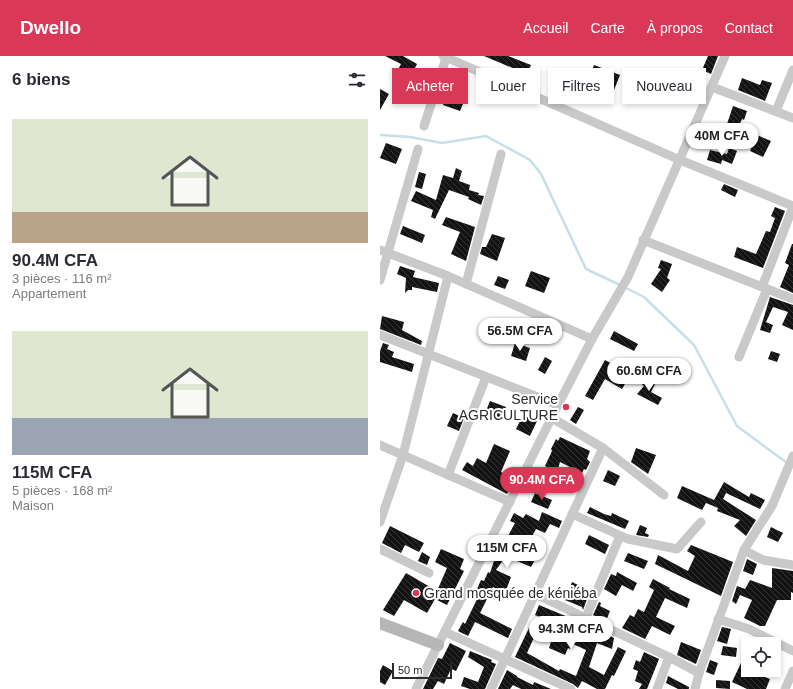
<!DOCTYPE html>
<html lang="fr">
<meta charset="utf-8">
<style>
:root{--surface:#fff;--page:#f7f7f7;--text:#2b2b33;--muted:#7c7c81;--accent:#d93857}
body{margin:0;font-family:Arial,sans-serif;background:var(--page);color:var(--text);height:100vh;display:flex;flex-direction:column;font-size:15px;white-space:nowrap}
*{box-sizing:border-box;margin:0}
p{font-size:13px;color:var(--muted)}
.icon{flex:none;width:22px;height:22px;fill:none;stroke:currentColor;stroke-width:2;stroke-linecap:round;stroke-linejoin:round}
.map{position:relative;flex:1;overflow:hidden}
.side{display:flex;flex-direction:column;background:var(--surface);width:380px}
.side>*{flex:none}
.hud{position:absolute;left:12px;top:12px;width:341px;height:36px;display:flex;gap:8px}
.controls{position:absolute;left:361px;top:581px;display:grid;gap:8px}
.controls a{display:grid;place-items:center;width:40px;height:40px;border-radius:0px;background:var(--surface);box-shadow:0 2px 6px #0003;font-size:20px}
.scale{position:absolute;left:12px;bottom:10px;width:60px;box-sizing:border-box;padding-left:4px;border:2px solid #2c2c2c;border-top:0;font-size:11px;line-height:14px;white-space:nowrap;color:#2c2c2c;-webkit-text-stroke:3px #fff;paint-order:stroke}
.price{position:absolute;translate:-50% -34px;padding:0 9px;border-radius:14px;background:#fff;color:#222;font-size:13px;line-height:26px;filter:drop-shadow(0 1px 2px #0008)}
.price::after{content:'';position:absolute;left:50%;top:24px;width:12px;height:9px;margin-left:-6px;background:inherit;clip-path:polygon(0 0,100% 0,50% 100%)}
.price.on{background:var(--accent);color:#fff}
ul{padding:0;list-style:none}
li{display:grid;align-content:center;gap:8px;height:212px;padding:0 12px}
li span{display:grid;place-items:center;height:124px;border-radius:0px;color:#555}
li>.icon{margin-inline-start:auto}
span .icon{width:72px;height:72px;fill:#fffc;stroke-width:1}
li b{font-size:17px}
h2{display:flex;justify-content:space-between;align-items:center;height:48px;padding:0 12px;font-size:17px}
.tag{padding:0 14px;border-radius:0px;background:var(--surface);box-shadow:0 2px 6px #0003;font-size:14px;line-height:36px}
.tag.on{background:var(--accent);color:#fff}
header{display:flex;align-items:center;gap:24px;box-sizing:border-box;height:56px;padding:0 20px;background:var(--accent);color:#fff}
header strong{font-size:19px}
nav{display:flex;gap:22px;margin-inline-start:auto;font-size:14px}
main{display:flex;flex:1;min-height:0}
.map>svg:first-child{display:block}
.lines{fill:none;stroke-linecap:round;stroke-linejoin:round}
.stream{stroke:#c7dfe8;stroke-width:2.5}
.building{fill:url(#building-back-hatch)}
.street{stroke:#c9c9c9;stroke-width:9}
.secondary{stroke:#b6b6b6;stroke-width:12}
.poi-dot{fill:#d93857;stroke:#fff;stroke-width:1.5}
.labels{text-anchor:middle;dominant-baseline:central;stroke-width:4;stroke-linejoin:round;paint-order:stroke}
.poi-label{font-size:14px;fill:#2c2c2c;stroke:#fff;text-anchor:end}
</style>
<header>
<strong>Dwello</strong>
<nav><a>Accueil</a><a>Carte</a><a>À propos</a><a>Contact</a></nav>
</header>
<main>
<section class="side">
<h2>6 biens<svg class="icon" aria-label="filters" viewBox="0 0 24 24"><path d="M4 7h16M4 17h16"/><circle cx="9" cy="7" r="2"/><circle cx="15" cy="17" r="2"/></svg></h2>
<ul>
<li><span style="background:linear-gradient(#dfe7d0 75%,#b9a48a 0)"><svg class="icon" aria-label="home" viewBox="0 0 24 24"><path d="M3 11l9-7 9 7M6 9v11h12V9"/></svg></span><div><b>90.4M CFA</b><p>3 pièces · 116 m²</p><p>Appartement</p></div></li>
<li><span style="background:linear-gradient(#dfe7d0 70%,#9aa5b1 0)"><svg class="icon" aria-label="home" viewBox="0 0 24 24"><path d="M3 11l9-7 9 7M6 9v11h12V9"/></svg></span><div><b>115M CFA</b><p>5 pièces · 168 m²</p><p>Maison</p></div></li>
</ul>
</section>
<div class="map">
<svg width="413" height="633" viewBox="0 0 413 633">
<defs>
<pattern id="building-back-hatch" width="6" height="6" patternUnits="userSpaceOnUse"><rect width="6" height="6" fill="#131313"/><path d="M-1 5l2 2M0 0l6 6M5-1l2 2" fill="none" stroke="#363636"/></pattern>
</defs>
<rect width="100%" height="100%" fill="#fff"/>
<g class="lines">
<!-- stream -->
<g class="stream">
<path d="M0,79L30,81L62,87L106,80L150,104L161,118L206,213L240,229"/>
<path d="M244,231L264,241L314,289L357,370L407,407"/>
</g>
</g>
<!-- building -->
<g class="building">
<path d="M5,0H23L37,8L25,32L12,25L21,8Z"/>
<path d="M104,0H128L151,9L147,18Z"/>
<path d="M328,0H338L331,18L322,14Z"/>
<path d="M214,9L240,19L234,34L208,24Z"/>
<path d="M185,22L196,27L190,41L172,33L176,25L183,28Z"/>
<path d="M362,22L380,29L382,24L392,27L385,45L358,34Z"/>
<path d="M71,29L88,36L80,55L63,49Z"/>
<path d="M0,33L9,38L0,54Z"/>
<path d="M353,50L367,55L364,64L362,63L358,72L347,68Z"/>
<path d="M377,79L391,85L383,101L370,95Z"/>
<path d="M6,87L22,93L16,108L0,102Z"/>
<path d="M349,92L357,95L352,108L342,104L341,108L327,104L330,94L347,98Z"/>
<path d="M76,112L82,115L79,125L90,129L89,134L99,137L98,139L104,140L101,149L88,143L89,141L69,134L55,163L51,161L53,154L31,145L36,135L56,144L63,119L73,122Z"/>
<path d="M39,116L46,118L42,133L35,131Z"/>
<path d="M344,128L358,134L355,141L341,134Z"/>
<path d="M395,151L405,155L383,212L354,201L357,191L376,198L386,175L390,176L395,162L391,160Z"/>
<path d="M66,161L95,171L86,205L71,198L80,176L62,169Z"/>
<path d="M23,170L45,179L42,187L20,178Z"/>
<path d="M112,178L125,182L117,205L100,198L102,191H106Z"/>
<path d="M412,188H413V237L400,231L409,209L405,207Z"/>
<path d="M281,204L292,208L287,222L290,224L282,236L271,228L281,213L278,212Z"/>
<path d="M20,210L35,215L33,221L59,227L57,236L32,231V234H28L25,237L26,222L17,218Z"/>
<path d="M151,215L170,222L164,237L145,230Z"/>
<path d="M118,220L129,224L125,233L114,229Z"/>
<path d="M390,241L413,249V274L402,269L408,256L393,251L386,266L393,269L390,277L380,274Z"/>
<path d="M2,260L24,266L22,274L42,285L41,289L0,273Z"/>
<path d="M234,275L258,288L254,295L230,283Z"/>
<path d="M3,287L9,289L7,293L14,296L12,301L34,308L32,316L0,306V295Z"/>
<path d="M135,287L150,292L146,305L131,300Z"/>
<path d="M391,295L400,298L397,306L388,303Z"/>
<path d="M165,301L172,305L165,318L158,314Z"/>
<path d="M225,304L251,318L242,333L225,323L213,344L205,340Z"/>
<path d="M267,321L276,326L271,336L282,342L278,349L257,338L264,330L262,329Z"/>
<path d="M110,345L126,351L119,366L104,360Z"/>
<path d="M198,351L204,354L196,368L190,364Z"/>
<path d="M73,357L84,362L79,375L67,370Z"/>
<path d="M143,359L157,365L150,380L136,373Z"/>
<path d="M180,381L210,395L207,403L210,406L206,414L204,413L202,417L180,406L177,416L165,410L172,395L171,393L176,383L178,385Z"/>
<path d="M114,388L130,395L121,416L131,421L128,427L131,429L127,438L82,414L87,406L93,410L97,402L106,407Z"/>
<path d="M256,392L276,399L268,418L251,406Z"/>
<path d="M228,414L240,420L235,430L223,425Z"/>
<path d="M344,426L369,441L371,437L385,444L380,453L346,437L343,443L376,464L366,480L354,470L360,464L337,455L338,452L326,447L322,454L297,442L302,430L334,444Z"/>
<path d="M155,437L172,444L168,453L151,446Z"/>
<path d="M210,451L224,458L231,460L232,457L249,465L245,473L207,457Z"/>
<path d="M162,456L182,465L179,472L170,468L165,477L156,473L144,495L157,500L151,511L126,500L116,514L131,521L125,537L113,531L100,557L132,573L128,582L95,566L88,580L78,575L83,566L85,568L101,535L97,533L101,524L104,525L108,516L110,517L115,502L130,481L128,480L135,467L130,465L134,457L143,462L146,458L159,465Z"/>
<path d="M260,469L267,472L265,477L269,479L268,481L256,479Z"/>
<path d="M10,470L44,487L39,496L25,489L21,497L2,487Z"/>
<path d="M391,471L403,477L398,486L387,481Z"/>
<path d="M209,479L229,489L225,498L205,488Z"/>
<path d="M311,489L353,506L341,540L275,508L278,499L308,515L315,500L307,495Z"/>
<path d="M61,493L84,503L80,513L84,515L67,549L55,543L47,557L24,544L14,560L3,554L26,517L57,535L67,512L55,506Z"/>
<path d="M42,496L50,501L47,509L38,505Z"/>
<path d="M248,497L268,505L264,513L244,505Z"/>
<path d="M367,503L377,508L373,519L363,515Z"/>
<path d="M392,512L413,515V537L411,536V544H397L385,570H380L364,562L372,544L360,539L356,548L352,545L357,530L365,533L370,524L392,532Z"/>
<path d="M237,516L257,527L253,535L242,529L236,540L224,533L231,518L236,520Z"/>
<path d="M273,523L290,532L289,533L310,543L307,552L285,542L276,561L295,570L290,579L272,570L265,583L242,572L250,559L254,561L258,553L264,556L274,534L269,531Z"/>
<path d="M192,526L210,535L203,554L202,551L185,544Z"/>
<path d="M219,546L221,547L220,550L230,555L226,565L213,559Z"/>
<path d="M159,549L207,569L196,566L191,577L210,585L216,573L234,582L232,593L217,587L209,611L224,619L238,591L246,595L234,620L232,619L225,633H217L202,625L198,632L193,628L135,601L149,572L157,575L147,597L179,615L180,613L196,620L206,594L193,588L190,593L188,592L185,599L169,592L171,586L164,583L171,567L155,559Z"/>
<path d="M342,571L351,573L347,588L337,585Z"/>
<path d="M301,586L321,594L316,608L297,599Z"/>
<path d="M70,587L86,595L76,615L71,613L64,628L58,625L53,633H43L58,602L62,603Z"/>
<path d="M343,590L357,592L356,601L341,599Z"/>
<path d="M90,595L112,604L111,606L116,608L105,633H90L81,630L84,621L98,626L104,611L88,601Z"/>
<path d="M264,596L279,603L267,633H259L262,628L255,625L258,615L253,613L256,604L260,606Z"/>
<path d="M330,604L338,607L334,619L326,616Z"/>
<path d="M361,607L368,610V615L390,623L386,633H367L352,626Z"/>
<path d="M3,609L13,615L5,629L0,626V615Z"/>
<path d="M127,614L137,620V621L153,629L154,626L171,633H141L133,629L130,633H118Z"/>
<path d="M288,620L309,631V633H298L286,627Z"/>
<path d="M336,624L350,625V633L336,632Z"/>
</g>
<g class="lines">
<!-- street -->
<g class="street">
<path d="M63,0L300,104L413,150"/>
<path d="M332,31L413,62"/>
<path d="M396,55L413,14"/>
<path d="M44,70L66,2"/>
<path d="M263,184L413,243"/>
<path d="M0,194L68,220L212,283"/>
<path d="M0,224L38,93"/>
<path d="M86,228L121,98"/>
<path d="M382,231L413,151"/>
<path d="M0,279L178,349"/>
<path d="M359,301L387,233"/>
<path d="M172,362L223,392L284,439"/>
<path d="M0,389L130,446"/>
<path d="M68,419L106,321"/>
<path d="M192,458L248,483L297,493L321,466"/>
<path d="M0,466L23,399L68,220"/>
<path d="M0,493L49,517"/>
<path d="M364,494L383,504L413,509"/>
<path d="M155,538L289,601L319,617"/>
<path d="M206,561L240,480"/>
<path d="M338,563L369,573L413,595"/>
<path d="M65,576L191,633"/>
<path d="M36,633L178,349L212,283L248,221L345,0"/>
<path d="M111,633L223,392"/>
<path d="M277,633L289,601"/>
<path d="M315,633L319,617L364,494L392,450L413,400"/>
<path d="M405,633L413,615"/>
</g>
<!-- secondary -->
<path class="secondary" d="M0,567L58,589"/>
</g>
<!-- markers -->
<g class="poi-dot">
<circle cx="186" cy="351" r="4"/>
<circle cx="36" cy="537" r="4"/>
</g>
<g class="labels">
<!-- poi labels -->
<g class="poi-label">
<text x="178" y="343">Service<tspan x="178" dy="16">AGRICULTURE</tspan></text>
<text x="44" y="537" text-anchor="start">Grand mosquée de kéniéba</text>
</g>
</g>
</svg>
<div class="controls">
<a><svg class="icon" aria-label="locate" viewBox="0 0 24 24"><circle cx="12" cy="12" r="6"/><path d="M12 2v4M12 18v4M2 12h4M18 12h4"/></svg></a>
</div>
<div class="scale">50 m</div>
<b class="price" style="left:342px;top:101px">40M CFA</b>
<b class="price" style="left:140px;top:296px">56.5M CFA</b>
<b class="price" style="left:269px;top:336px">60.6M CFA</b>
<b class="price on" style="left:162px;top:445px">90.4M CFA</b>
<b class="price" style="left:127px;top:513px">115M CFA</b>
<b class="price" style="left:191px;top:594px">94.3M CFA</b>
<div class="hud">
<a class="tag on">Acheter</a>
<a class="tag">Louer</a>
<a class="tag">Filtres</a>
<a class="tag">Nouveau</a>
</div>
</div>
</main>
